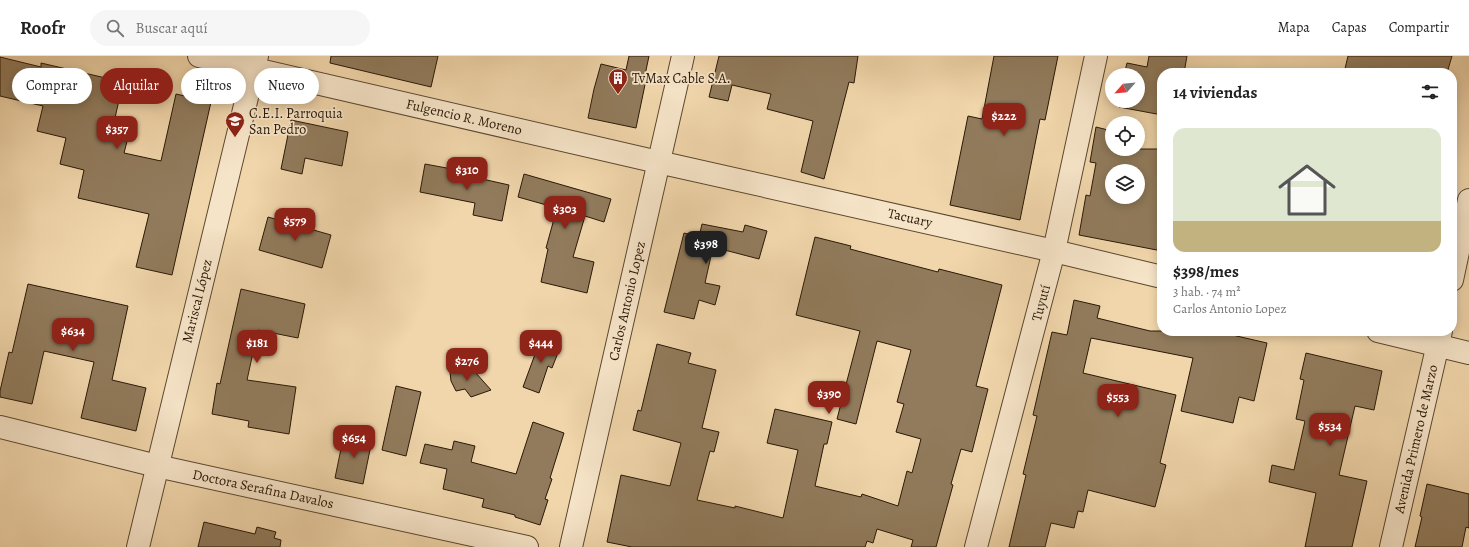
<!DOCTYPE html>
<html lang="es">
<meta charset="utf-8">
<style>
:root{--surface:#fff;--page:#f6f6f6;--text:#222;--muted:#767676;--line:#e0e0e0;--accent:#8f2418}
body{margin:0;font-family:Alegreya,serif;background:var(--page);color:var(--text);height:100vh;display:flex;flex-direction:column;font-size:15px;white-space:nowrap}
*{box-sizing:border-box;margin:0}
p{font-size:13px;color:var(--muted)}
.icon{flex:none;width:22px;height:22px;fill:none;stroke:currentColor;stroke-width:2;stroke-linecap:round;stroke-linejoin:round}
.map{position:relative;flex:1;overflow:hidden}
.panel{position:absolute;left:1157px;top:12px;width:300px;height:268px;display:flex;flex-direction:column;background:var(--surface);border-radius:16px;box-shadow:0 2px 10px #0003}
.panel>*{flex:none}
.banner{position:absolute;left:12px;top:12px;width:380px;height:36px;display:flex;gap:8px}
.needle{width:26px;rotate:243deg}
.buttons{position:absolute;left:1105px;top:12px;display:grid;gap:8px}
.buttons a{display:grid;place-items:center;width:40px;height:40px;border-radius:50%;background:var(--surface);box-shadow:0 2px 10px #0003;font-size:20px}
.price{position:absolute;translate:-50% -34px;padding:0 9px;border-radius:8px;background:var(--accent);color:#fff;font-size:13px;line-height:26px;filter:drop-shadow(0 1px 2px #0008)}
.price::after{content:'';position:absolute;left:50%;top:24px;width:12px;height:9px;margin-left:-6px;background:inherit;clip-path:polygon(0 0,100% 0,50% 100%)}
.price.selected{background:#222;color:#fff}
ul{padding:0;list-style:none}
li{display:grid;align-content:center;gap:8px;height:212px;padding:0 16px}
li+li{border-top:1px solid var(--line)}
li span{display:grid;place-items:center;height:124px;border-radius:12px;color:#555}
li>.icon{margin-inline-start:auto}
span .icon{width:72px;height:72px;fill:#fffc;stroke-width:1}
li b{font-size:17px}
h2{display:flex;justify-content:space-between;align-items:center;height:48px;padding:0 16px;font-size:17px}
.pill{padding:0 14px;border-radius:18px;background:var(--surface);box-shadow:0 2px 10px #0003;font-size:14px;line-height:36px}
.pill.selected{background:var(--accent);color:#fff}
header{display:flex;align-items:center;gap:24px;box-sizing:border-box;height:56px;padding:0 20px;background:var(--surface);border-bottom:1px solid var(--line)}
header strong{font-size:19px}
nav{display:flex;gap:22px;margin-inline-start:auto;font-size:14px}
.search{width:280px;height:36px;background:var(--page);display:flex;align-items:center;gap:10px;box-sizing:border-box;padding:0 14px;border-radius:22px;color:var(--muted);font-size:15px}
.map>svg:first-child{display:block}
.building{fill:#917b5c;stroke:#2a1806;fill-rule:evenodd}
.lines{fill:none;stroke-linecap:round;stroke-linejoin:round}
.minor-casing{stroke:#5c482f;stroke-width:24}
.minor{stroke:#f6e4c8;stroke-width:22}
.labels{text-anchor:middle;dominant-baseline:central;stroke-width:3.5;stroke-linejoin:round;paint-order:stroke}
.poi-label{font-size:14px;fill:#2a1806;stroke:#f6e4c8;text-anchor:start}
.street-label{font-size:14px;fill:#2a1806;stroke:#f6e4c8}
</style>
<header>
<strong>Roofr</strong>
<div class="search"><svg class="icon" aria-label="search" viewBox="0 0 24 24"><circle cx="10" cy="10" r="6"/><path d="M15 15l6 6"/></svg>Buscar aquí</div>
<nav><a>Mapa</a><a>Capas</a><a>Compartir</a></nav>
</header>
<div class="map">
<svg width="1469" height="491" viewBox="0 0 1469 491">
<rect width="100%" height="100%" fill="#f1d6ab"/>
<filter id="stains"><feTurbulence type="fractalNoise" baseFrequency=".005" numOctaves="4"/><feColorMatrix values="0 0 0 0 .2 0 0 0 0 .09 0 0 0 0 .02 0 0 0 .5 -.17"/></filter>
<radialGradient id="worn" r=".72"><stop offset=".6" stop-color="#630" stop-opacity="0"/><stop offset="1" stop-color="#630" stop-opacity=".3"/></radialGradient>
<!-- building -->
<g class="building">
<path d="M331,0H438L431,31L330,7Z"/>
<path d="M629,0H649L645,19H647L636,72L588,62L594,33L601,8L626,14Z"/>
<path d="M719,0H858L854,27L849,26L824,123L801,116L813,65L767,53L771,38L732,29L728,45L709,41Z"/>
<path d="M994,0H1058L1045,64L1040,63L1020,164L950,149L968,60L982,63Z"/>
<path d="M1149,0H1187L1184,17H1162V59L1119,51L1120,45H1138V19H1124L1127,7L1147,11Z"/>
<path d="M1348,0H1452L1447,17H1344Z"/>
<path d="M0,1L41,11V7L123,26L115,62L132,66L124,97L161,105L176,38L211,46L172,219L136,211L149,158L78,142L84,114L60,108L66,82L37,75L43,50L0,40Z"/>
<path d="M291,64L348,76L342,110L305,102L302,118L281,113Z"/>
<path d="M1096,71L1112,75V93H1162V195L1079,179L1086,139L1090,140L1096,107L1090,106ZM1112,115H1138V141H1112Z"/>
<path d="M425,108L452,113L451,116L509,129L502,165L473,159L475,147L420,136Z"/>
<path d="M524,118L611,143L604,166L585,160L573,201L594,206L587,237L541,226L548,193L546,192L557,152L518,141Z"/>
<path d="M268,161L331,179L322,212L259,194Z"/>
<path d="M702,168L743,176L745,169L767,175L759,203L713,191L705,227L720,230L715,249L699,244L694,263L664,256L684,177L699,181Z"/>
<path d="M815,181L851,190L850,193L938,216L939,213L1002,229L976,330L988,333L972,396L961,393L951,428L953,429L936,491H911L913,484L877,473L873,487L867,485L865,491H632L607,486L621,419L670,430L681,387L633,374L638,354L641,355L657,288L691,297L688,307L716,314L702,372L719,376L714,396L710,395L697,444L735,452V450L783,462L798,394L767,387L775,353L832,366L827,388H824L815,430L861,441L862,438L898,450L907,415L912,417L921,383L896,376L904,348L897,346L911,294L877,285L856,368L837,363L860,275L796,259Z"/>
<path d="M28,228L128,250L112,324L146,332L136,375L81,362L94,306L44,295L32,348L0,341V335L9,296L12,297Z"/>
<path d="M241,233L305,248L298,282L258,274L247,324L296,331L289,378L248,371L249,365L212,358L217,327L220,328Z"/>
<path d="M1074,244L1100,250L1097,262L1150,275H1215L1267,287L1254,345L1239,341L1233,367L1181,355L1193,302L1091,282L1083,317L1176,339L1160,407L1166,409L1155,451L1088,434L1083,456L1078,455L1074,472L1051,467L1045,491H1009L1026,419L1023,418L1037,360L1033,359L1052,276L1067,279Z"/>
<path d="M541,282L561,289L552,312L548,310L539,337L523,331Z"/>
<path d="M1306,297L1382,315L1374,354L1355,350L1339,419L1367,425L1352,491H1305L1316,437L1269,426L1272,409L1294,414L1305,365L1296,363L1304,324L1300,323Z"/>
<path d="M449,307L464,315L475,316L491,334L471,341L465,333L456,335L451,325Z"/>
<path d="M396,330L421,336L406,400L382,394Z"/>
<path d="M533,366L564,377L550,422L552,423L545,443L548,444L540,469L515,461V459L482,451L484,443L443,433L447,413L420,407L425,388L452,394L454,385L475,390L471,406L516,418Z"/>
<path d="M344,378L372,384L363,428L335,422Z"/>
<path d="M1427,428L1469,438V472L1466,471L1462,491H1415L1422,461L1420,460Z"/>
<path d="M204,466L255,478L257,471L276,476L274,482L281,484L280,491H198Z"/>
</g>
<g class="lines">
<defs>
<g id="minor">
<path d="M199,0L658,106L1054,195L1162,221"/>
<path d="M1452,224L1469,144"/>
<path d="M1378,275L1469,297"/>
<path d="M0,371L157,410L527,491"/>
<path d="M138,491L257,0"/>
<path d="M571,491L683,0"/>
<path d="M976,491L1054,195L1096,0"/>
<path d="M1391,491L1441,275"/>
</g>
</defs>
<!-- minor casing -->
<use href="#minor" class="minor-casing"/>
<!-- minor -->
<use href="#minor" class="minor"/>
</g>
<!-- icons -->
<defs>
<symbol id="building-pin" viewBox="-11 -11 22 30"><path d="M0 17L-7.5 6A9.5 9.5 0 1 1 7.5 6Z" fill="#8f2418" stroke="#f6e4c8"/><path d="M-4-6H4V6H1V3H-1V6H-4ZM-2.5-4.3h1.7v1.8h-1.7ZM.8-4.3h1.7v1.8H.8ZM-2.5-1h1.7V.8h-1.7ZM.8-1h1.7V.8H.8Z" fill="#fff"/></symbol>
<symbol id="school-pin" viewBox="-11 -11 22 30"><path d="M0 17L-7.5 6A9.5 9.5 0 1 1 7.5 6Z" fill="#8f2418" stroke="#f6e4c8"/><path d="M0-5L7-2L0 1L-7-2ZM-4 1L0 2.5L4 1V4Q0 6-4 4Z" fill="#fff"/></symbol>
</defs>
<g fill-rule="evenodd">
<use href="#building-pin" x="607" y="11" width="22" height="30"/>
<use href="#school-pin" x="224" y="54" width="22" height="30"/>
</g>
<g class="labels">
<!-- poi labels -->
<g class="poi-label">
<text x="632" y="22">TvMax Cable S.A.</text>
<text x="249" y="57">C.E.I. Parroquia<tspan x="249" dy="16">San Pedro</tspan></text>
</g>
<!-- street labels -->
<g class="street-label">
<text transform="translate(464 61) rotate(13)">Fulgencio R. Moreno</text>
<text transform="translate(910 162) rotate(13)">Tacuary</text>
<text transform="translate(197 245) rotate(-76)">Mariscal López</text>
<text transform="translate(627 245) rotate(-77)">Carlos Antonio Lopez</text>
<text transform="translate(1041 247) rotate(-75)">Tuyutí</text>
<text transform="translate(1416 383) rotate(-77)">Avenida Primero de Marzo</text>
<text transform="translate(263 433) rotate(12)">Doctora Serafina Davalos</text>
</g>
</g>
<rect width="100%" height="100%" filter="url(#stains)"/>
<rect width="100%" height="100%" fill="url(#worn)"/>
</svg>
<div class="buttons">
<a><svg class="needle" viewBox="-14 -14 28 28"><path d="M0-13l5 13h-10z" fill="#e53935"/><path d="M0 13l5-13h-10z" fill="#767676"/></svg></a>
<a><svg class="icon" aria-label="locate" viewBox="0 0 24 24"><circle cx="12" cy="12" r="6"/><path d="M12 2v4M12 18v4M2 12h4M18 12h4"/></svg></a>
<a><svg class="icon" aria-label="layers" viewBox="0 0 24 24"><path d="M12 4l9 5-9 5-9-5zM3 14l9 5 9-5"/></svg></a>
</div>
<b class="price" style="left:1004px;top:81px">$222</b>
<b class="price" style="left:117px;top:94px">$357</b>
<b class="price" style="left:467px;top:135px">$310</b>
<b class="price" style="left:565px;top:174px">$303</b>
<b class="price" style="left:295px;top:186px">$579</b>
<b class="price selected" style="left:706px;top:209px">$398</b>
<b class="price" style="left:73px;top:296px">$634</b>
<b class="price" style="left:257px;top:308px">$181</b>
<b class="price" style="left:541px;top:308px">$444</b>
<b class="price" style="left:467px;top:326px">$276</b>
<b class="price" style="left:829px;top:359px">$390</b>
<b class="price" style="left:1118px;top:362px">$553</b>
<b class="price" style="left:1330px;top:391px">$534</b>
<b class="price" style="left:354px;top:403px">$654</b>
<div class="banner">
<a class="pill">Comprar</a>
<a class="pill selected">Alquilar</a>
<a class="pill">Filtros</a>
<a class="pill">Nuevo</a>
</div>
<section class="panel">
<h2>14 viviendas<svg class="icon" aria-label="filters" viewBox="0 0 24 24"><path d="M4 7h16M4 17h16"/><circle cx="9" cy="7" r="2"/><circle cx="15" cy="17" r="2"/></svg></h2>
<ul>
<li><span style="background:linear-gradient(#dfe7d0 75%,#c2b280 0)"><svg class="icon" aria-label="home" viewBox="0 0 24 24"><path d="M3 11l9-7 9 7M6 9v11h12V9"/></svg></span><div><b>$398/mes</b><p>3 hab. · 74 m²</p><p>Carlos Antonio Lopez</p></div></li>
</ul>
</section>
</div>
